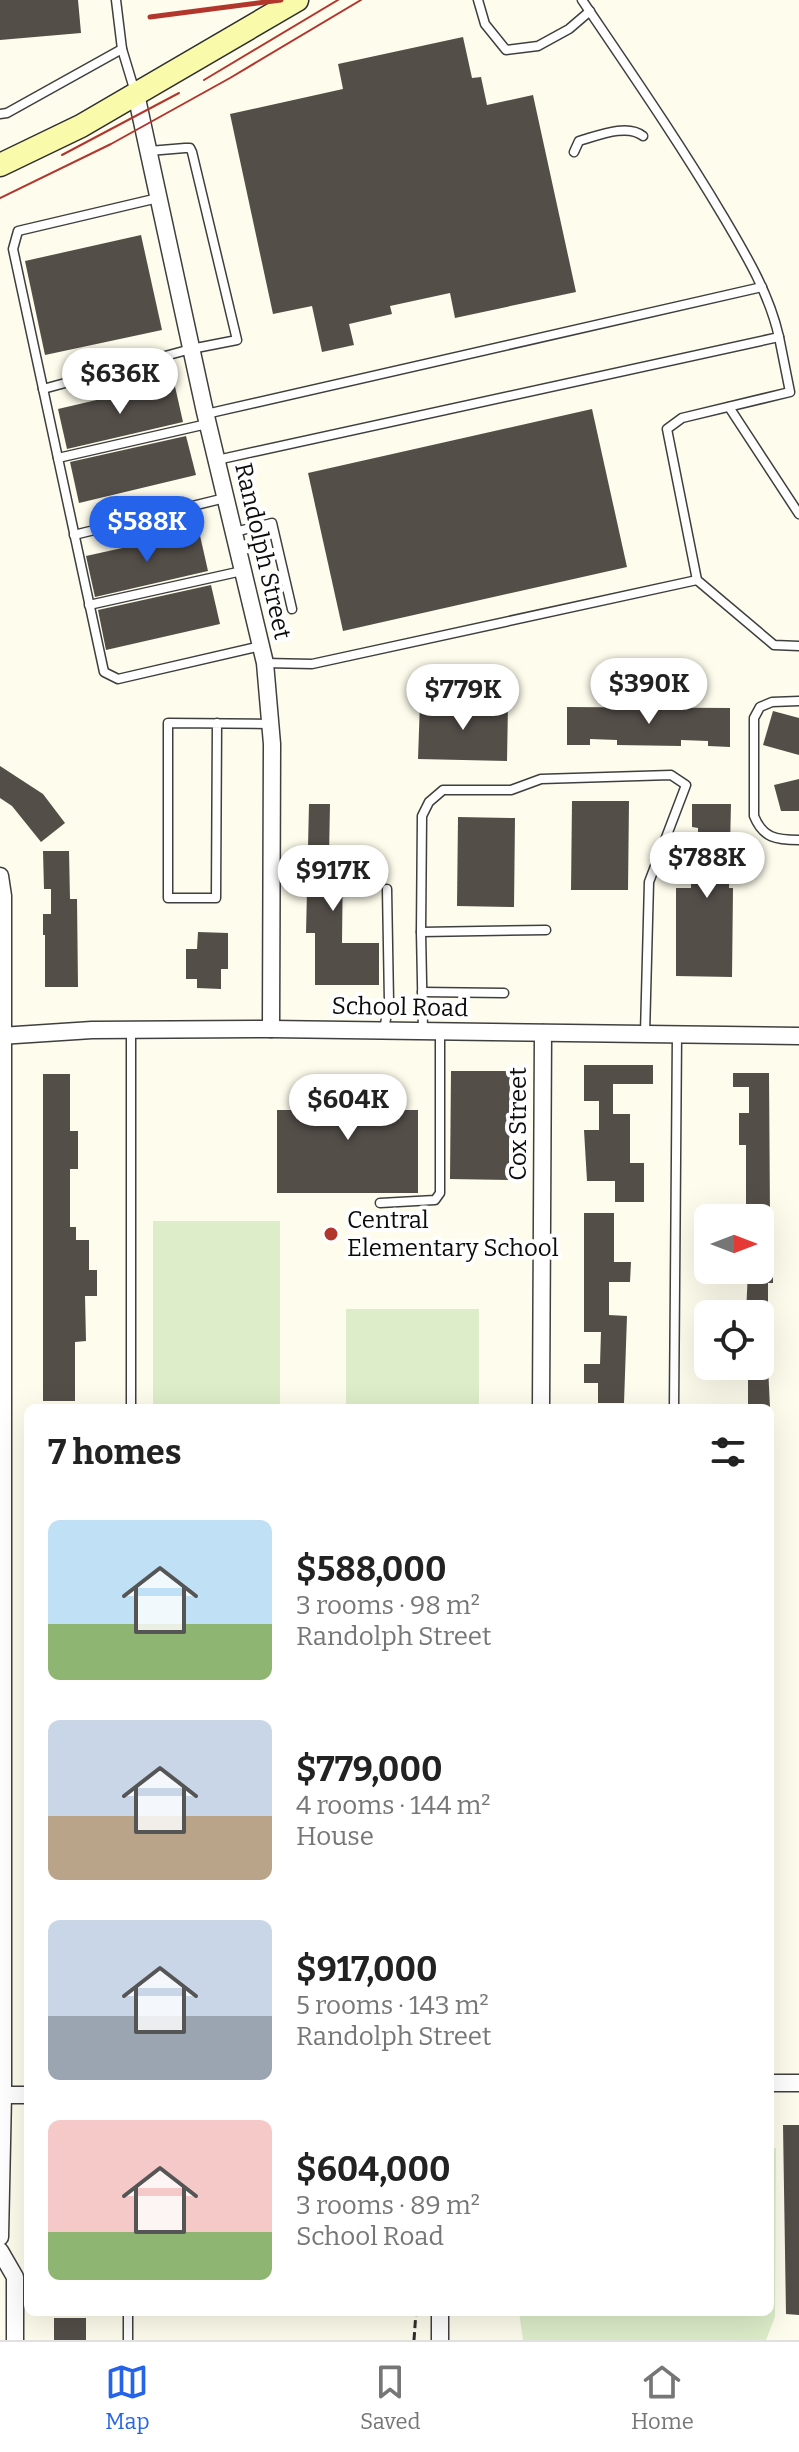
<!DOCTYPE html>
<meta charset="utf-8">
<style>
:root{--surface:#fff;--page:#f6f6f6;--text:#222;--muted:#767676;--line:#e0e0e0;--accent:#2563eb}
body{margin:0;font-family:Bitter,serif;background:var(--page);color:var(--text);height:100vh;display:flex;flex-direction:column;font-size:30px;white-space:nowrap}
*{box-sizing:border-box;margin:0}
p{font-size:26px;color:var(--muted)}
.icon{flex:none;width:44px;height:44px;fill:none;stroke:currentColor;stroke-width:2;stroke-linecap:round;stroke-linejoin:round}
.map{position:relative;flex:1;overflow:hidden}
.details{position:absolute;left:24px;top:1404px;width:750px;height:912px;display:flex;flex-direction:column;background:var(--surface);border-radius:12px;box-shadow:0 8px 32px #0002}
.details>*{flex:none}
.needle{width:52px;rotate:90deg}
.tools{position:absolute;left:694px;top:1204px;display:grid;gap:16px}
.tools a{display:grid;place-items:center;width:80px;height:80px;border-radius:12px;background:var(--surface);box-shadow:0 8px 32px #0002;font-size:40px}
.price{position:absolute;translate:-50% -68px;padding:0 18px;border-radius:28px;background:#fff;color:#222;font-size:26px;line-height:52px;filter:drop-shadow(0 2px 4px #0008)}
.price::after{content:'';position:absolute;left:50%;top:48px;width:24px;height:18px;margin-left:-12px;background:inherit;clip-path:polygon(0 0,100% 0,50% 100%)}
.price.on{background:var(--accent);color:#fff}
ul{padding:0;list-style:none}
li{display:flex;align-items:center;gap:24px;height:200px;padding:0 24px}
li span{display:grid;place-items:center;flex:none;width:224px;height:160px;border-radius:12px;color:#555}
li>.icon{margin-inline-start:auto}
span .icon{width:96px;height:96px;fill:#fffc;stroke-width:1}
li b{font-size:34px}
h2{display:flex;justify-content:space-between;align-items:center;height:96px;padding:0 24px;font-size:34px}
.dock{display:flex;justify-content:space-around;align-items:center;height:112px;border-top:2px solid var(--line);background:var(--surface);font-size:22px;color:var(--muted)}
.dock a{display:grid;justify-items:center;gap:4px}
.dock .on{color:var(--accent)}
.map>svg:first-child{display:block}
.pitch{fill:#ddedc9}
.building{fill:#544e49}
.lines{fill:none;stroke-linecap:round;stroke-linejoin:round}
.lane-casing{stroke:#3f3f3f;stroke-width:11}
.street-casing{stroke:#3f3f3f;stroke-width:19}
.secondary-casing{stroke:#2e2e2e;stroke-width:25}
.path{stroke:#2e2e2e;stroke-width:3;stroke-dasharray:8 4;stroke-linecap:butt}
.lane{stroke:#fff;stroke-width:8}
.street{stroke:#fff;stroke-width:16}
.secondary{stroke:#fafaab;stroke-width:22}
.tram{stroke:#b3362d;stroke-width:2}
.rail{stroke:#b3362d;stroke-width:5}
.poi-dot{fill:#b3362d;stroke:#fff;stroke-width:3}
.labels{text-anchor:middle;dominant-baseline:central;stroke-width:8;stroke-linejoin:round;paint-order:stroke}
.street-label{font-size:24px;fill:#0c0c0c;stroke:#fff}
.poi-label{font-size:24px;fill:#0c0c0c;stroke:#fff;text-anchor:start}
</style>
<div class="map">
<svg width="799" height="2340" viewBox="0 0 799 2340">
<rect width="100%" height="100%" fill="#fefcec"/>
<!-- pitch -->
<g class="pitch">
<rect x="153" y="1221" width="127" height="187"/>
<rect x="346" y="1309" width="133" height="99"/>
<path d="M770,2148H776L775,2317L766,2340H523L519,2312H770Z"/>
</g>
<!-- building -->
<g class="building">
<path d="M0,0H78L81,33L0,40Z"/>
<path d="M463,37L472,78L481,77L487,105L533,95L576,292L455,318L450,293L390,306L392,314L349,324L354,345L322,352L312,306L273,314L230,114L343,89L338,64Z"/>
<path d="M141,235L162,330L45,355L25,261Z"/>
<path d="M174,382L183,422L67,449L58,409Z"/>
<path d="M592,409L627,567L343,631L308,473Z"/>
<path d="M186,436L196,475L79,503L70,462Z"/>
<path d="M199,531L208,571L95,597L86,556Z"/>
<path d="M211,585L220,624L106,650L98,610Z"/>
<path d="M420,702L508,704L507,761L418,759Z"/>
<path d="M567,707L730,708V747L708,746V741L681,740V746L617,745V740L590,739V745H567Z"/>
<path d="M773,711L799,718V755L763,745Z"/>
<path d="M0,766L43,794L65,823L41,842L12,806L0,798Z"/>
<path d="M799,779V811H781L774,785Z"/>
<path d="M572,801H629L628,890H571Z"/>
<path d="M309,804H330L329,856H343L342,943H379V985H315V933H306Z"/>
<path d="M692,804H731L729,888H733L732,977L676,976V888H691L692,855H698V828L692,827Z"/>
<path d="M458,817L515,818L514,907L457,906Z"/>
<path d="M43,851H69L70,899H77L78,987H45V935H43V914H51V889H44Z"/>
<path d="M198,932L228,933V969H221V989L197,988V979H186V949H197Z"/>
<path d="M584,1065H653V1084H613V1114H630V1163H644V1202H615V1181H587L584,1130H599V1101H584Z"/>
<path d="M451,1071H510L509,1180L450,1179Z"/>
<path d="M733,1073H769L770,1218H741V1204H746V1145H739V1113H749V1087H733Z"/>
<path d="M43,1074H70V1131H78V1169H70V1227H76V1240H89V1270H97V1296H85L86,1341L75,1342V1401H43Z"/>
<path d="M315,1078H387V1110H418V1193H277V1110H315Z"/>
<path d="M584,1213H614V1262H631L630,1282H609V1315L627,1316L624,1403H598V1383H584V1364H600L601,1332H584Z"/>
<path d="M760,1250H773V1283H768V1314H746L748,1270H760Z"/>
<path d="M748,1366H768L770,1408H748Z"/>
<path d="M783,2125H799V2315L786,2314Z"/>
<rect x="54" y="2318" width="32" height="22"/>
</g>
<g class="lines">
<defs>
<g id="lane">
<path d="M116,0L122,49"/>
<path d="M478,0L485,24L506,50L538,46L569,29L590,11"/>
<path d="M0,114L7,113L122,49L135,92"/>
<path d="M574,152L579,141C597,136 627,123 643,136"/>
<path d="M158,198L18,231L13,249L104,672L118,679L261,646"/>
<path d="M779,337L790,392L682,418L667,429L697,580L774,645L799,646"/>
<path d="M43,389L191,349L237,340L192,152L190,148H185L149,151"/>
<path d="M729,407L799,514"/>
<path d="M206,414L762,287"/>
<path d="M58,458L207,424"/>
<path d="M217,460L779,337C769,293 746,255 723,216C679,142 630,71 582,0"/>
<path d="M234,532L272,523L292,609"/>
<path d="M74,535L225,498"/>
<path d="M89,605L242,571"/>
<path d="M265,663L312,664L697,580"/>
<path d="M799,701L772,702L760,707L754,718V816C763,838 776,840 799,840"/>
<path d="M217,723L216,898H168V723L270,724"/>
<path d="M421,932L546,930"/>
<path d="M422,992L504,993"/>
<path d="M384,1030L389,1002L387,889"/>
<path d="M423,1031L421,932L422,816L429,802L443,790H511L541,779L671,775L686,785L649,882L645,1034"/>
<path d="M380,1203L435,1200L440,1193V1032"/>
<path d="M131,1408V1030"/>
<path d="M674,1408L677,1034"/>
<path d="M128,2340V2312"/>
</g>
<g id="street">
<path d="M136,94L205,412L265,663L272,744L271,1029"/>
<path d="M0,876L3,896V2095L0,2237"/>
<path d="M0,1036L92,1030L271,1029L799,1036"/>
<path d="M541,1408L543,1033"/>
<path d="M770,2083H799"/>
<path d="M3,2095H28"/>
<path d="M0,2251L15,2277V2340"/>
<path d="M440,2340V2312"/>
</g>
<path id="secondary" d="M0,165L81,126L297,0"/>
</defs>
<!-- lane casing -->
<use href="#lane" class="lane-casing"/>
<!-- street casing -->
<use href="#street" class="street-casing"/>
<!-- secondary casing -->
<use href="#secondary" class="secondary-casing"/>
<!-- path -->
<path class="path" d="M414,2340L416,2312"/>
<!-- lane -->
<use href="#lane" class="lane"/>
<!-- street -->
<use href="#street" class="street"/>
<!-- secondary -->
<use href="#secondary" class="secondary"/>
<!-- tram -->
<g class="tram">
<path d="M204,80L338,0"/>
<path d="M62,155L179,93"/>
<path d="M0,198L111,144L230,78L361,0"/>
</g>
<!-- rail -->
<path class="rail" d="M150,17L281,0"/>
</g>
<!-- markers -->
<circle class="poi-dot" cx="331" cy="1234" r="8"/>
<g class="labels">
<!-- street labels -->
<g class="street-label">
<text transform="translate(263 551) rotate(77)">Randolph Street</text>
<text transform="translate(400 1007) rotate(1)">School Road</text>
<text transform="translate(518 1124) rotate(-90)">Cox Street</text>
</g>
<!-- poi labels -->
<g class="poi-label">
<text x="347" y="1220">Central<tspan x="347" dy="28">Elementary School</tspan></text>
</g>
</g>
</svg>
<div class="tools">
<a><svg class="needle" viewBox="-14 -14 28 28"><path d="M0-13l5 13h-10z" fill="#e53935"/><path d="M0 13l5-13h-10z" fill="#767676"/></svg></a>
<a><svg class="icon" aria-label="locate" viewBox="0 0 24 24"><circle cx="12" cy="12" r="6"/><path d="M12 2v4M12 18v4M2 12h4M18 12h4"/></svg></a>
</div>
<b class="price" style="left:120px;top:416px">$636K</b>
<b class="price on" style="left:147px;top:564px">$588K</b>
<b class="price" style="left:649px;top:726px">$390K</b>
<b class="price" style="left:463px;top:732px">$779K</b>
<b class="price" style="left:707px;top:900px">$788K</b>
<b class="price" style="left:333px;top:913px">$917K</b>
<b class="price" style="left:348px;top:1142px">$604K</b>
<section class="details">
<h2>7 homes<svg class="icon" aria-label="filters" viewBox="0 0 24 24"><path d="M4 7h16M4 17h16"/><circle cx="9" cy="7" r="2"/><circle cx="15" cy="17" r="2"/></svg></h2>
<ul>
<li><span style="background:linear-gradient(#bfe0f5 65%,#8fb573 0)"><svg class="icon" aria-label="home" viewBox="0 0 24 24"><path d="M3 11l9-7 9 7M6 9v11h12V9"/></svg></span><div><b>$588,000</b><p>3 rooms · 98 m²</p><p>Randolph Street</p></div></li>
<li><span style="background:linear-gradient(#c9d6e8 60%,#b9a48a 0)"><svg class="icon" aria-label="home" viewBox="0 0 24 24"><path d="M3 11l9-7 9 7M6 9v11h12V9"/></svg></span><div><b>$779,000</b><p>4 rooms · 144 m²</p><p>House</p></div></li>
<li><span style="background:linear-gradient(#c9d6e8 60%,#9aa5b1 0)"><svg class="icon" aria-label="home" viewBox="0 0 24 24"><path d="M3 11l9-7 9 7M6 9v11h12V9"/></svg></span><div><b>$917,000</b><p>5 rooms · 143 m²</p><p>Randolph Street</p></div></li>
<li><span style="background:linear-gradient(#f6c9c9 70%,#8fb573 0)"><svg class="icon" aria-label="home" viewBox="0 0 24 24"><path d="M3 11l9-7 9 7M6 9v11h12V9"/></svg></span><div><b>$604,000</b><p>3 rooms · 89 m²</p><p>School Road</p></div></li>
</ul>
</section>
</div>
<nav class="dock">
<a class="on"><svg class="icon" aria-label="map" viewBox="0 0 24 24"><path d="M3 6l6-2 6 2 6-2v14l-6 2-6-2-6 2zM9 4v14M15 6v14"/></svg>Map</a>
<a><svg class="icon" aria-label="saved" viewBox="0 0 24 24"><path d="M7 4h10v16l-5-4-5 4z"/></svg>Saved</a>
<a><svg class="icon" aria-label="home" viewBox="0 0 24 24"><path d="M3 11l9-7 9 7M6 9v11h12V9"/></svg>Home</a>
</nav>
